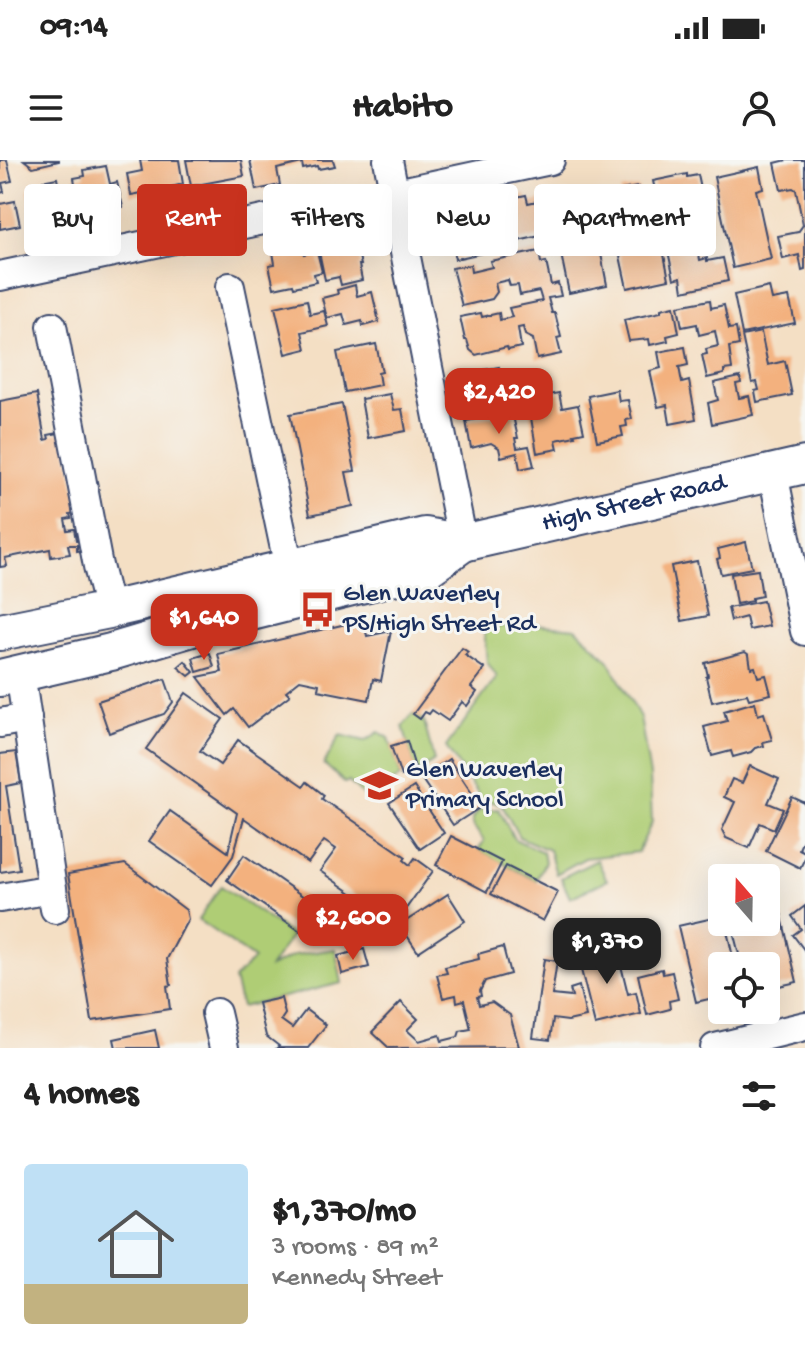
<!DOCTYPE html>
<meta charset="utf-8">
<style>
:root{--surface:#fff;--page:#f2f2f2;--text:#222;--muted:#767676;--line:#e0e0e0;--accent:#c8321e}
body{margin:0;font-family:"Gochi Hand",sans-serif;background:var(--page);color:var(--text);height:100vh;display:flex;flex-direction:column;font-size:30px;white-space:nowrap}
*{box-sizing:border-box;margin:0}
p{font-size:26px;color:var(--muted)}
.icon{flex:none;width:44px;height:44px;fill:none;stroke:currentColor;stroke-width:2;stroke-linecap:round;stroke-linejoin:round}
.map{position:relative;height:888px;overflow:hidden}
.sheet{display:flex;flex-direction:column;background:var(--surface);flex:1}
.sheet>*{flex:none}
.banner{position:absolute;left:24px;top:24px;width:758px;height:72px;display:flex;gap:16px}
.needle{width:52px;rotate:340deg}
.fabs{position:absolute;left:708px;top:704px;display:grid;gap:16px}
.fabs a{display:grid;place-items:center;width:72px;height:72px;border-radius:8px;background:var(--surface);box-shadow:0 8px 32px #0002;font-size:40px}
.price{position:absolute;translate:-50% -68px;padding:0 18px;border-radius:16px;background:var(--accent);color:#fff;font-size:26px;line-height:52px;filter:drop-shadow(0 2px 4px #0008)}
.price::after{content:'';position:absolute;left:50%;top:48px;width:24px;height:18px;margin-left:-12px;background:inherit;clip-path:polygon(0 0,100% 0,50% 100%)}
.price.active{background:#222;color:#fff}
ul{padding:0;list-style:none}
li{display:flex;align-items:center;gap:24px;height:200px;padding:0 24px}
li+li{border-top:2px solid var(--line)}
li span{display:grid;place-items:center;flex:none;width:224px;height:160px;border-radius:8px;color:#555}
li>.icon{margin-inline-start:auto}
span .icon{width:96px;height:96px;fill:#fffc;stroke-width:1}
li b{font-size:34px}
h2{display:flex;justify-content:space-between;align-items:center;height:96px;padding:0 24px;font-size:34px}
.chip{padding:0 28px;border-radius:8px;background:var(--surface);box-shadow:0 8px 32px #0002;font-size:28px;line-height:72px}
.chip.active{background:var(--accent);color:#fff}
.status{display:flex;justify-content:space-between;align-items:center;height:56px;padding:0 40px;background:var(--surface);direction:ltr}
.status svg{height:22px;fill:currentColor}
header{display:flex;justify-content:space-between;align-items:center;height:104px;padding:0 24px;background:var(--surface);font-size:36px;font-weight:700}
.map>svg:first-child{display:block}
.green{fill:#afcd74;stroke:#657e69;stroke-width:2}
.building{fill:#f3b17e}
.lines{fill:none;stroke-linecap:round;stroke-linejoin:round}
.minor-casing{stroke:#3c496d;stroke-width:32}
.major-casing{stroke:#3c496d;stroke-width:40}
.minor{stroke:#fff;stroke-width:28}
.major{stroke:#fff;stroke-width:36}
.labels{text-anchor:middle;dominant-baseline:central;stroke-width:6;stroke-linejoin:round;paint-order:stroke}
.street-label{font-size:26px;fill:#1b2f5e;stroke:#f6f6f2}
.poi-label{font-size:26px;fill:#1b2f5e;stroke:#f6f6f2;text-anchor:start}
</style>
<div class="status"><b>09:14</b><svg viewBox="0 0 49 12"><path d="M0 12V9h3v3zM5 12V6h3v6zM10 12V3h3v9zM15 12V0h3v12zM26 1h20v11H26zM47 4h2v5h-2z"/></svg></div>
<header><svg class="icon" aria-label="menu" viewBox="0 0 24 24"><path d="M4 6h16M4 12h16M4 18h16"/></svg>Habito<svg class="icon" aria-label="person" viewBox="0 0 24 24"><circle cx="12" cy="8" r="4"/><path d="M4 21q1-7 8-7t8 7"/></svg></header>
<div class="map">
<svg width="805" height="888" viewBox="0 0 805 888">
<rect width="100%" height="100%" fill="#f6f6f2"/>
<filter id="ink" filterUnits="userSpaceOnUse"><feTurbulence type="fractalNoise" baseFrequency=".0125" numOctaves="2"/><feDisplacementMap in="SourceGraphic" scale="16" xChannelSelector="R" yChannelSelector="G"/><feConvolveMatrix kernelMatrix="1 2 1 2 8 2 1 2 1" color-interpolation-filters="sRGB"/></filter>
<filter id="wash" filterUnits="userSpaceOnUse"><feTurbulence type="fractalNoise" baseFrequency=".006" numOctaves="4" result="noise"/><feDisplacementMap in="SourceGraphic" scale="32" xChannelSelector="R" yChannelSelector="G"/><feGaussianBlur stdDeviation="1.8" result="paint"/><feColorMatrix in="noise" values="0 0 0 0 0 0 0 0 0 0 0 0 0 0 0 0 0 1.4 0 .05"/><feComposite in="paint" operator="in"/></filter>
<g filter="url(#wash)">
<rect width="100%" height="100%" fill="#f4dfc4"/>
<!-- green -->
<g class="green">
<path d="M522,463L576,468L609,501L640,557L650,616L652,662L638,692L585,698L556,714L549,690L519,677L501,643L483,641L446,587L497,517L487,502L484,469Z"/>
<path d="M413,554L424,561L434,601L416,614L403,566Z"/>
<path d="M379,572L389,578L401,616L368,640L348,621L345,623L324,604L340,575L365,581Z"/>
<path d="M499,649L514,679L543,692L545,702L536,721L478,690L484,681L474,667L472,660L479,650Z"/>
<path d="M597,700L607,720L570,738L561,718Z"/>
<path d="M221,726L292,775L270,807L295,795L335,789L342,823L241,847L234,819L254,799L198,760Z"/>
</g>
<g id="blocks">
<!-- building -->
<g class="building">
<path d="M0,0H7L12,21L2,23L4,32L0,33Z"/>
<path d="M24,0H59V1L33,7Z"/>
<path d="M140,0H179L183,24L171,27L172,34L159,36L158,30L131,35L127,14L142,11Z"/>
<path d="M186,0H241L244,16L191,26Z"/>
<path d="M250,0H333L335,6L318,9L317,6L303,9L302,3L277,9L280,25L256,30Z"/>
<path d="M787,0H805V110L802,111L799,95L783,99L778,76L798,72L803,65L796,30L793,28L781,30L775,3Z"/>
<path d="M106,6L110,24L117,22L123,47L117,48L118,52L108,54L109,56L100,58V55L81,58L74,18L85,16L84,10Z"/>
<path d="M759,7L763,28L756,30L771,99L733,108L714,17Z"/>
<path d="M687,14V17L698,15L707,57L685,62L687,76L695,74L700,100L707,98V101L723,98L728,121L683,131L681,117L674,119L653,21Z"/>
<path d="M57,18L61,40L73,38L76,57L35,65L28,31L32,23Z"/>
<path d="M638,27L639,33L651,31L669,119L627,128L613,64L608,65L603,43L622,40L620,30Z"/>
<path d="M526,35L528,43L542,40L547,63L538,65L540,76L505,84L496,41Z"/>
<path d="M15,41L20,65L0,69V44Z"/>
<path d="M591,42L607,125L569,133L552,50Z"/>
<path d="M481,47L491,91L455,99L452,87L444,89L437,57Z"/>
<path d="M349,76L350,80L355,78L361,105H359L362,120L341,125L339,117L325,120L317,82Z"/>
<path d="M292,86V89L302,86L304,94L317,91L322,112L314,114L316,122L294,127L293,124L274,128L269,105L275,104L273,92Z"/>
<path d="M539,91L541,103L546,102L551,125L558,123L561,136L548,138L552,153H555L561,177L557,178L561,194L537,199L533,179L525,175L523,167L518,168L521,187L508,190L507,187L476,195L470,190L467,180H465L460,157L481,153L482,157L499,153L500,160L512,157L509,148L542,141L539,131L520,135L518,125L510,126L508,120L495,123L497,132L492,139L462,146L452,108L470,105L471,112L492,107L490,101Z"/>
<path d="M355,125L357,136L372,132L379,162L363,166L362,161L346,165L343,154L327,158L322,138L338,134L337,130Z"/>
<path d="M769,127L772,140L789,137L795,163L742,174L734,135Z"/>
<path d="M307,140L310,154L324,151L328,166L302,172L306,189L286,194L275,147Z"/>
<path d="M710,140L711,148L724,145L729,169L736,168L739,185L729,187L732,209L724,210V214L707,218L702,195L707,194L706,189L718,186L715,171L699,175L697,164L682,167L678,146Z"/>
<path d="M674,146L679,173L667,176L668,181L650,185L649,179L629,181L624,160L661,152V149Z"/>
<path d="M761,172L768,205L785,201L792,235L757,242L755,231L759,230L757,222L752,223L742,176Z"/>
<path d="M376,184L382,212L378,213L380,225L345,232L337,192Z"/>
<path d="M685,187L688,205L679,207L682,223L689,221L696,259L670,264L667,245L658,247L650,211L661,208L658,192Z"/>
<path d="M499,207L508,244L490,247V245L471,248L467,233H464L462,225L470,223L468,213Z"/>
<path d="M740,217L741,223L736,224L739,238L749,236L753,255L712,264L708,243L718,240L714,223Z"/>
<path d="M617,230L619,241L628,240L632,259L626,260L627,266L621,267L623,276L597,281L588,236Z"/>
<path d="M559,233L562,248L578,245L584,272L574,274L575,276L556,280L558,289L537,293L530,252L542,249L539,237Z"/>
<path d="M37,234L45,280L49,279L48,275L64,272L79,352L70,354L71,358L65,359L67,370L74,369L76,380H82L84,390L77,391V385H68L70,394L51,397L50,389L5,398L7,406L0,407V241Z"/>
<path d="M390,234L394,250L402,249L406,271L368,278L361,239Z"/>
<path d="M342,244L355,311L346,312L353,346L310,355L290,254Z"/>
<path d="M511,247L518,278H515L517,288L529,286L534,306L520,309L517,293L501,297L499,288L491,283L471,288L466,261L493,256L492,252Z"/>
<path d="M746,382L752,408L721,414L717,399L720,398L718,389Z"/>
<path d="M697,401L708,456L682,461L671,406Z"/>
<path d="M758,410L762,436L752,438V441L736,444L731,414Z"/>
<path d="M763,441L769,466L749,470L746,457L731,461L728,448Z"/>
<path d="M363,460L367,476L391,471L381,521L373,519L369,540L318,530L319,524L300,520L286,531L290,535L248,567L234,549L227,555L198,517L222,512L218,494Z"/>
<path d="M462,488L468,492L465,495L485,509L471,527L477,532L467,546L462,542L448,561L432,550L429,554L425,552L420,559L413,554Z"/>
<path d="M745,492L749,495L751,508L755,507L758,517L766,515L771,534L749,539L747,534L712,542L706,517L708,516L705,503Z"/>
<path d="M210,493L214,507L197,512L193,498Z"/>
<path d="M185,501L194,512L189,516L178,507Z"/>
<path d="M165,519L173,542L164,554L109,573L98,541Z"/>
<path d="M186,533L223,559L200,591L220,605L238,580L304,626L307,622L324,635L322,639L406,697L404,700L410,705L415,698L433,711L392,768L363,748L366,743L320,711L336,689L324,681L308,703L244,658L233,696L212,725L149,681L170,651L228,692L237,653L146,589Z"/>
<path d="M755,542L758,555L764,553L772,580L763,582L764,586L755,588L751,592L733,597L731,591L712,596L704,567L727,561L724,551Z"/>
<path d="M407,581L416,611L401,616L391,586Z"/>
<path d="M16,592L21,623L6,626L19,709L0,712V594Z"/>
<path d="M449,599L481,647L453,665L421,618Z"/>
<path d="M750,606L779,619L768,643L783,649L774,669L760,663L749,688L726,678L722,670L735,642L724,637L732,619L742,623Z"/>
<path d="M414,627L444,673L420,689L389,643Z"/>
<path d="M792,637L805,643V680H803L799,689L805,692V698L800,708L766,691Z"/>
<path d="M451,676L502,702L487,732L436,705Z"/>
<path d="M244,695L317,746L300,771L227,720Z"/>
<path d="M125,704L186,750L188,759L167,799L171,825L167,826L170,849L92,861L68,714Z"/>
<path d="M506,706L558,732L543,761L491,734Z"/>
<path d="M448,734L465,761L418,792L400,765Z"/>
<path d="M805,746V791L793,775L801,769L792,756Z"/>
<path d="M781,753L797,822L766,829V806H742L733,771L740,769L739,763L766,762V757Z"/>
<path d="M722,756V762H725L735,806H722V836L696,842L678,766Z"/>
<path d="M616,785L628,834L636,832L641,854L595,865L577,794Z"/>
<path d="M503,787L510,814L485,821L480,831L481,836L477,837L479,845L492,842L510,855L519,887L389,888L372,872L401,842L418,859L407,870L419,881L440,875L442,881L458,877L460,871L471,869L464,840L457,842L456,835L443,838L437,815L447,813L445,807L479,799L478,794Z"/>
<path d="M364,789L369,807L342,814L338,796Z"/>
<path d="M544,799L557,801L552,835L572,837L570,829L579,826L586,857L568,861L553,859L550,880L533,878Z"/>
<path d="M662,809L663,814L672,812L678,839L669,841L670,849L647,855L638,815Z"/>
<path d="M281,838L285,854L281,860L292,868L306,850L326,865L308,888H277L279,886L266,876L258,843Z"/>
<path d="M155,870L159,888H116L114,879Z"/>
</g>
</g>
</g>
<g filter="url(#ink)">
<use href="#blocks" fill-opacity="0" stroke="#3c496d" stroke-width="2"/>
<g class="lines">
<defs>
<g id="minor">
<path d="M388,0L392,21"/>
<path d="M406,31L550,0"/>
<path d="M396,47L463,383"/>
<path d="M0,116L381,35"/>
<path d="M230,127L289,408"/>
<path d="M52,166L98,406L109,450"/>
<path d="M773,313L805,471"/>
<path d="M20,513L55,749"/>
<path d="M0,563L27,558"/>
<path d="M0,738L52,729"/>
<path d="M216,853L224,888"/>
<path d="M715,888L805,866"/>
</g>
<g id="major">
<path id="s1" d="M0,472L109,450L425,376L463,383L805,305"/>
<path d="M0,518L111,492L219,460L428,408L463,383"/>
</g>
</defs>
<!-- minor casing -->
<use href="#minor" class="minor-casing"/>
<!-- major casing -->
<use href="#major" class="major-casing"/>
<!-- minor -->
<use href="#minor" class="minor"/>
<!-- major -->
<use href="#major" class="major"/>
</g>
</g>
<!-- icons -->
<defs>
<symbol id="bus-bare" viewBox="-9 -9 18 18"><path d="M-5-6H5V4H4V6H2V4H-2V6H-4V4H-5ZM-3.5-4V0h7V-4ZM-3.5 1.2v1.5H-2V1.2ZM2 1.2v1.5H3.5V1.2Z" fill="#c8321e" stroke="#f6f6f2" stroke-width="2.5" paint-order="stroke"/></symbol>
<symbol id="school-bare" viewBox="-9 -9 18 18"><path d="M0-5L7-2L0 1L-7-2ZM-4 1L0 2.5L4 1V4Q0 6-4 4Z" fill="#c8321e" stroke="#f6f6f2" stroke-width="2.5" paint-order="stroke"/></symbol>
</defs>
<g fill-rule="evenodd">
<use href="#bus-bare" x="292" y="424" width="51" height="51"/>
<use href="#school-bare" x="354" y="600" width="51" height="51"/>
</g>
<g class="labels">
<!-- street labels -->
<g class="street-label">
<text stroke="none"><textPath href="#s1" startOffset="650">High Street Road</textPath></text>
</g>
<!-- poi labels -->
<g class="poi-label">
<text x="343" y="435">Glen Waverley<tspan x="343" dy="30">PS/High Street Rd</tspan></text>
<text x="406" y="611">Glen Waverley<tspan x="406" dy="30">Primary School</tspan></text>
</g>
</g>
</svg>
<div class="fabs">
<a><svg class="needle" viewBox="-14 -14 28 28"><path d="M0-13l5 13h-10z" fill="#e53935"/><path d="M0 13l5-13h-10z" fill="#767676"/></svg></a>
<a><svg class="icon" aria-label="locate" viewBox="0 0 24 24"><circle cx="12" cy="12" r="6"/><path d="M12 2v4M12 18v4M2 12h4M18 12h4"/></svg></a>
</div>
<b class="price" style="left:499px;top:276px">$2,420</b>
<b class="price" style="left:204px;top:502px">$1,640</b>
<b class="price" style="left:353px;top:802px">$2,600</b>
<b class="price active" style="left:607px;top:826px">$1,370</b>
<div class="banner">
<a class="chip">Buy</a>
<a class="chip active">Rent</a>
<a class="chip">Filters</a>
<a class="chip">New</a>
<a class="chip">Apartment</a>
</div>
</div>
<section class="sheet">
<h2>4 homes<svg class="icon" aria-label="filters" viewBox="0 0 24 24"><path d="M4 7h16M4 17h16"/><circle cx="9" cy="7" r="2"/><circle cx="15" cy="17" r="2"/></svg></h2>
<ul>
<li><span style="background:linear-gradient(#bfe0f5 75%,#c2b280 0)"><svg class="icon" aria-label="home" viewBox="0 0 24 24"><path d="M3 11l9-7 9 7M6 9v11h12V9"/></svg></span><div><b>$1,370/mo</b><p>3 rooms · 89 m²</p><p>Kennedy Street</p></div></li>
</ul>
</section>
